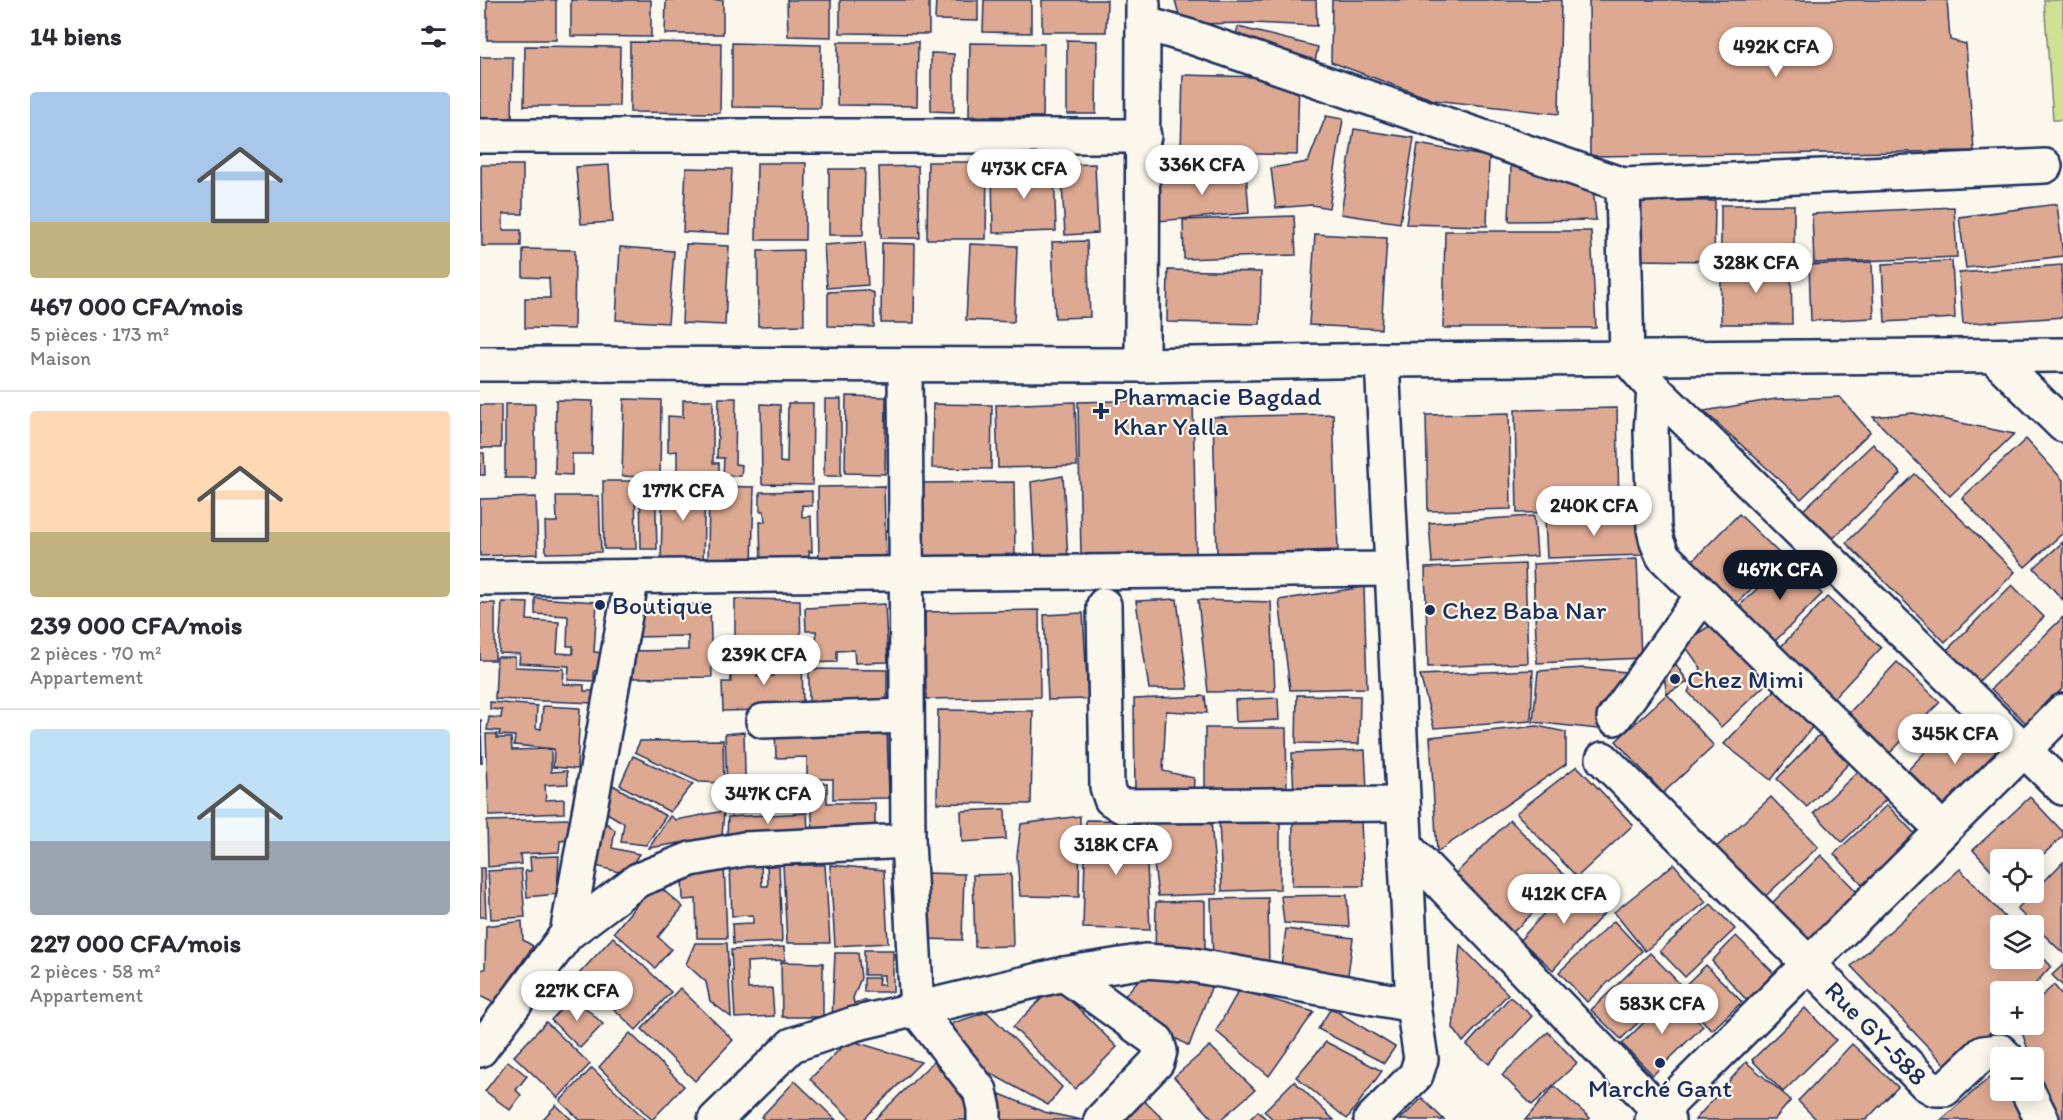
<!DOCTYPE html>
<html lang="fr">
<meta charset="utf-8">
<style>
:root{--surface:#fff;--page:#f7f7f7;--text:#2b2b33;--muted:#7c7c81;--line:#e1e1e2;--accent:#111827}
body{margin:0;font-family:Itim,sans-serif;background:var(--page);color:var(--text);height:100vh;display:flex;flex-direction:column;font-size:22px;white-space:nowrap}
*{box-sizing:border-box;margin:0}
p{font-size:20px;color:var(--muted)}
.icon{flex:none;width:33px;height:33px;fill:none;stroke:currentColor;stroke-width:2;stroke-linecap:round;stroke-linejoin:round}
.map{position:relative;flex:1;overflow:hidden}
.details{display:flex;flex-direction:column;background:var(--surface);width:480px}
.details>*{flex:none}
.buttons{position:absolute;left:1510px;top:849px;display:grid;gap:12px}
.buttons a{display:grid;place-items:center;width:54px;height:54px;border-radius:6px;background:var(--surface);box-shadow:0 3px 15px #0003;font-size:30px}
.price{position:absolute;translate:-50% -51px;padding:0 14px;border-radius:21px;background:#fff;color:#222;font-size:20px;line-height:39px;filter:drop-shadow(0 2px 3px #0008)}
.price::after{content:'';position:absolute;left:50%;top:36px;width:18px;height:14px;margin-left:-9px;background:inherit;clip-path:polygon(0 0,100% 0,50% 100%)}
.price.on{background:var(--accent);color:#fff}
ul{padding:0;list-style:none}
li{display:grid;align-content:center;gap:12px;height:318px;padding:0 30px}
li+li{border-top:2px solid var(--line)}
li span{display:grid;place-items:center;height:186px;border-radius:6px;color:#555}
li>.icon{margin-inline-start:auto}
span .icon{width:108px;height:108px;fill:#fffc;stroke-width:1}
li b{font-size:26px}
h2{display:flex;justify-content:space-between;align-items:center;height:72px;padding:0 30px;font-size:26px}
main{display:flex;flex:1;min-height:0}
.map>svg:first-child{display:block}
.green{fill:#d0e094;stroke:#768879;stroke-width:1.5}
.building{fill:#dea992;stroke:#1b2f5e;stroke-width:1.5}
.lines{fill:none;stroke-linecap:round;stroke-linejoin:round}
.minor-casing{stroke:#1b2f5e;stroke-width:38}
.minor{stroke:#fbf7ec;stroke-width:33}
.poi-dot{fill:#1b2f5e;stroke:#fbf7ec;stroke-width:2}
.labels{text-anchor:middle;dominant-baseline:central;stroke-width:4.5;stroke-linejoin:round;paint-order:stroke}
.poi-label{font-size:26px;fill:#1b2f5e;stroke:#fbf7ec;text-anchor:start}
.street-label{font-size:26px;fill:#1b2f5e;stroke:#fbf7ec}
</style>
<main>
<section class="details">
<h2>14 biens<svg class="icon" aria-label="filters" viewBox="0 0 24 24"><path d="M4 7h16M4 17h16"/><circle cx="9" cy="7" r="2"/><circle cx="15" cy="17" r="2"/></svg></h2>
<ul>
<li><span style="background:linear-gradient(#a9c7e8 70%,#c2b280 0)"><svg class="icon" aria-label="home" viewBox="0 0 24 24"><path d="M3 11l9-7 9 7M6 9v11h12V9"/></svg></span><div><b>467 000 CFA/mois</b><p>5 pièces · 173 m²</p><p>Maison</p></div></li>
<li><span style="background:linear-gradient(#ffd9b3 65%,#c2b280 0)"><svg class="icon" aria-label="home" viewBox="0 0 24 24"><path d="M3 11l9-7 9 7M6 9v11h12V9"/></svg></span><div><b>239 000 CFA/mois</b><p>2 pièces · 70 m²</p><p>Appartement</p></div></li>
<li><span style="background:linear-gradient(#bfe0f5 60%,#9aa5b1 0)"><svg class="icon" aria-label="home" viewBox="0 0 24 24"><path d="M3 11l9-7 9 7M6 9v11h12V9"/></svg></span><div><b>227 000 CFA/mois</b><p>2 pièces · 58 m²</p><p>Appartement</p></div></li>
</ul>
</section>
<div class="map">
<svg width="1583" height="1120" viewBox="0 0 1583 1120">
<rect width="100%" height="100%" fill="#fbf7ec"/>
<filter id="ink" filterUnits="userSpaceOnUse"><feTurbulence type="fractalNoise" baseFrequency=".0167" numOctaves="2"/><feDisplacementMap in="SourceGraphic" scale="12" xChannelSelector="R" yChannelSelector="G"/><feConvolveMatrix kernelMatrix="1 2 1 2 8 2 1 2 1" color-interpolation-filters="sRGB"/></filter>
<g filter="url(#ink)">
<!-- green -->
<path class="green" d="M1564,0H1583V120H1573Z"/>
<!-- building -->
<g class="building">
<rect x="7" y="0" width="69" height="40"/>
<path d="M91,0H171V37L91,36Z"/>
<path d="M186,0H243V34H185Z"/>
<path d="M307,0H351V37L308,36Z"/>
<path d="M360,0H449V34L360,33Z"/>
<path d="M456,0H498V21L455,20Z"/>
<path d="M504,0H551V33L503,32Z"/>
<path d="M562,0H627L626,32H562Z"/>
<path d="M695,0H836L837,26L773,23L710,24L699,15Z"/>
<path d="M852,0H1081L1079,114L954,100L851,62Z"/>
<path d="M1109,0H1467L1470,40L1486,44L1494,151L1110,156Z"/>
<path d="M758,27L838,47L835,61L754,42Z"/>
<path d="M587,40L617,41L616,114H587Z"/>
<path d="M150,42L241,43L240,113L150,112Z"/>
<path d="M358,42H438L437,106L357,105Z"/>
<path d="M252,43L341,45L340,108L252,107Z"/>
<path d="M490,43L564,44L563,117L489,116Z"/>
<path d="M45,46L140,47L139,106H44Z"/>
<path d="M451,53L474,54V112L451,111Z"/>
<path d="M0,57H33L32,122H0Z"/>
<path d="M703,75L819,78L817,155L701,152Z"/>
<path d="M846,116L863,119L849,208L832,205L796,208L791,168L828,162Z"/>
<path d="M874,129L934,138L920,223L861,214Z"/>
<path d="M938,144L1009,157L1007,226L926,224Z"/>
<path d="M448,162H507L506,239H447Z"/>
<path d="M277,163H326L325,240H276Z"/>
<path d="M615,164L618,233L585,235L581,165Z"/>
<path d="M1,165H43V214H23V230H41V246H2Z"/>
<path d="M129,165L133,222L101,224L96,167Z"/>
<path d="M438,166L440,238H401L399,167Z"/>
<path d="M1031,166L1113,186L1116,220L1029,221Z"/>
<path d="M574,167L576,231L513,233L512,169Z"/>
<path d="M206,168L252,169L249,234L203,232Z"/>
<path d="M349,169H385L383,235H349Z"/>
<path d="M766,172L769,213L678,221L674,180Z"/>
<path d="M1155,200L1235,201L1234,261L1154,260Z"/>
<path d="M1577,204L1583,256L1486,268L1479,217Z"/>
<path d="M1241,205H1314V260L1241,259Z"/>
<path d="M1474,207L1477,257L1334,263L1332,214Z"/>
<path d="M814,216L816,255L704,259L703,220Z"/>
<path d="M965,231H1111L1116,328H963Z"/>
<path d="M835,234L907,238L901,329L829,325Z"/>
<path d="M607,241L610,317L575,318L572,242Z"/>
<path d="M385,242L388,285L347,288L344,245Z"/>
<path d="M402,243L435,244L434,323H401Z"/>
<path d="M206,244L249,246L245,325L202,323Z"/>
<path d="M490,244L537,246L534,322L486,320Z"/>
<path d="M140,247L194,251L188,323L136,320Z"/>
<path d="M43,249L95,250L94,329L45,328V298H70L69,278L43,277Z"/>
<path d="M323,250L324,325L278,326V251Z"/>
<path d="M1472,261L1475,318L1405,322L1402,264Z"/>
<path d="M1392,262L1394,318L1331,321L1329,265Z"/>
<path d="M1241,264H1311L1312,324H1241Z"/>
<path d="M1582,265L1583,317L1483,324L1479,273Z"/>
<path d="M688,270L781,272L780,324L687,322Z"/>
<path d="M385,290L394,293V327L348,326V292Z"/>
<path d="M366,396L406,397L405,474L365,473Z"/>
<path d="M1360,397L1390,432L1321,499L1224,411L1296,399Z"/>
<path d="M239,398H256L255,464L262,465L261,476H243L244,458H237Z"/>
<path d="M144,399L181,400L180,478L142,476Z"/>
<path d="M345,399H361V476H344Z"/>
<path d="M713,399L716,553L601,556L598,402Z"/>
<path d="M76,400L113,401L112,454H92V475L75,474Z"/>
<path d="M203,400H233V463H239V473L197,472V451L188,452V416L203,417Z"/>
<path d="M595,402L597,466L518,468L516,405Z"/>
<path d="M308,403H333L332,485L282,484L281,404L300,405V462L307,463Z"/>
<rect x="25" y="404" width="30" height="74"/>
<path d="M453,404L512,405L511,469L452,468Z"/>
<rect x="0" y="405" width="21" height="43"/>
<path d="M1137,408L1139,511L1037,513L1035,410Z"/>
<path d="M1029,413L1031,509L948,511L946,415Z"/>
<path d="M1433,413L1534,434L1470,496L1393,417Z"/>
<path d="M853,414L858,550L737,554L733,417Z"/>
<path d="M1546,439L1583,480V533L1545,567L1482,498Z"/>
<path d="M1393,444L1421,474L1347,544L1319,514Z"/>
<path d="M0,453H4L5,475H0Z"/>
<path d="M1435,474L1535,572L1465,642L1366,543Z"/>
<path d="M206,475H225L223,565L181,564L183,476H197V495H206Z"/>
<path d="M583,476L588,559L555,556L551,482Z"/>
<path d="M123,481H155L156,549H124Z"/>
<path d="M160,482H175L177,549H161Z"/>
<path d="M534,482L535,555L438,556V483Z"/>
<path d="M229,486L274,487L272,565L228,564Z"/>
<path d="M404,486L406,564H339L338,487Z"/>
<path d="M332,491V506L322,505V517L331,516L332,552L329,551V567H281L280,522H285L284,511H280V492Z"/>
<path d="M76,496H119L121,552L66,553L65,522H77Z"/>
<path d="M56,497L58,554L0,556V499Z"/>
<path d="M1259,514L1303,557L1255,605L1211,562Z"/>
<path d="M1054,516L1057,556L952,563L949,523Z"/>
<path d="M1160,516L1162,555L1067,558L1065,519Z"/>
<path d="M1583,542V600L1554,568Z"/>
<path d="M1157,559L1161,658L1057,663L1053,564Z"/>
<path d="M1307,560L1342,594L1293,643L1258,607Z"/>
<path d="M1045,564L1048,663L948,667L945,568Z"/>
<path d="M1532,585L1564,617L1493,687L1461,656Z"/>
<path d="M884,587L887,688L810,690L799,600Z"/>
<path d="M1347,597L1401,648L1350,702L1296,652Z"/>
<path d="M55,598L117,602L114,652L125,653V671H114V681L88,680L89,666L39,663L40,654L19,653L22,602L48,603L47,620L79,622L77,653L93,654V646H87L88,616L55,614Z"/>
<path d="M255,599L320,600L321,651L255,650Z"/>
<path d="M697,599L708,689H669L656,601Z"/>
<path d="M718,600L791,602L795,691L728,692Z"/>
<rect x="0" y="603" width="15" height="57"/>
<path d="M230,604L232,677L153,678L152,651L208,650V636L154,637V606Z"/>
<path d="M405,604L408,662L375,663L374,650L357,651V662L327,663L326,649L337,648L336,631H326L325,608Z"/>
<path d="M559,610L560,697L446,699L445,612Z"/>
<path d="M603,613L608,699L568,700L564,615Z"/>
<path d="M1583,617V688L1547,724L1511,689Z"/>
<path d="M1231,625L1287,683L1241,727L1208,692L1221,668L1203,643Z"/>
<path d="M17,657H35V667L84,669L83,684L104,685V691H115L114,703L15,699Z"/>
<path d="M292,657H322L323,709L243,711L242,682H251L250,659H277V677L293,676Z"/>
<path d="M1417,662L1460,702L1409,754L1367,715Z"/>
<path d="M1195,663L1208,682L1187,694L1184,677Z"/>
<path d="M1104,668L1157,673L1118,729L1053,722L1058,671Z"/>
<path d="M329,669L407,670V706H329Z"/>
<path d="M1053,670L1051,721L954,728L940,675Z"/>
<path d="M1297,688L1333,726L1291,780L1244,744Z"/>
<path d="M1187,694L1234,746L1183,793L1136,741Z"/>
<path d="M817,695L880,696L879,744L816,743Z"/>
<path d="M725,696L727,713L686,711L683,771L714,778L713,796L655,793L654,699Z"/>
<path d="M798,698L799,720L756,722L755,700Z"/>
<path d="M10,702L57,706L56,728L61,729L63,706L100,708L97,769L73,767L74,749L34,745L35,736L19,735L20,731L7,730L9,717L21,718L22,710L10,709Z"/>
<path d="M458,710L553,711L551,804L457,803Z"/>
<path d="M1479,717L1523,759L1472,813L1428,770Z"/>
<path d="M0,720H1L2,763H0Z"/>
<path d="M1057,726L1086,732V764L957,852L950,737Z"/>
<path d="M407,727L409,798L353,799V779H327V757L296,758L295,728Z"/>
<path d="M1347,727L1377,755L1327,807L1297,779Z"/>
<path d="M725,728H806L807,797H725Z"/>
<path d="M264,732L266,812L248,814L245,734Z"/>
<path d="M6,734H17V738H31L32,750L71,749V772L87,771L88,784L65,785L66,800L84,799V813L9,816Z"/>
<path d="M243,740L244,783L219,782L155,752L160,741Z"/>
<path d="M885,750L887,791L814,795L812,753Z"/>
<path d="M153,756L213,784L190,812L140,785Z"/>
<path d="M1097,766L1153,825L1097,877L1036,813Z"/>
<path d="M1384,766L1411,795L1362,842L1334,813Z"/>
<path d="M330,783H347V803H395V833H333Z"/>
<path d="M131,784L186,816L166,845L141,842L144,823L120,809Z"/>
<path d="M1291,797L1338,847L1277,904L1230,853Z"/>
<path d="M1550,797L1583,832V836L1554,863V860H1521V880L1493,850Z"/>
<path d="M1407,805L1436,835L1383,885L1354,854Z"/>
<path d="M525,809L526,839L482,842L481,811Z"/>
<path d="M244,811L242,836L169,848L190,816L196,820Z"/>
<path d="M327,813L328,832L247,836L248,817Z"/>
<path d="M116,815L135,830L132,848L159,854L146,874L109,864Z"/>
<path d="M600,816L599,897L540,896L537,856L541,824Z"/>
<path d="M739,818L800,820V889L742,891Z"/>
<path d="M90,819L88,840L80,841L79,852L40,854L41,864L8,867L7,821Z"/>
<path d="M606,820L665,821L670,930L603,928Z"/>
<path d="M731,820L737,894L678,896L669,823Z"/>
<path d="M1030,820L1088,879L1030,935L972,877Z"/>
<path d="M881,821L884,886H812L813,822Z"/>
<path d="M1341,855L1382,897L1328,948L1288,907Z"/>
<path d="M79,856L77,894L47,897L45,871H51L50,857Z"/>
<path d="M1583,862V953L1537,909Z"/>
<path d="M244,864L247,938H217L216,899L203,900L202,878H213V865Z"/>
<path d="M1194,864L1226,902L1165,951L1134,912Z"/>
<path d="M281,865L282,886H288L287,866L299,865L302,942L253,944L252,924L273,923V915L252,916L250,867Z"/>
<path d="M303,865H345L350,943H307Z"/>
<path d="M350,865L404,870L408,943L355,946Z"/>
<path d="M0,868H4L6,917H0Z"/>
<path d="M41,869L45,917L11,919L8,871Z"/>
<path d="M1480,869L1533,926H1521V958H1554V948L1571,966L1548,992H1521V1022L1471,1071L1371,966Z"/>
<path d="M183,873L190,880L182,889L203,907L178,937L191,949L175,968L134,932Z"/>
<path d="M443,873L484,874L482,940L442,939Z"/>
<path d="M531,874L533,946L495,947L493,875Z"/>
<path d="M1094,880L1127,910L1073,970L1040,940Z"/>
<path d="M867,895L869,927L804,923L801,896Z"/>
<path d="M788,898L789,971L733,962L731,899Z"/>
<path d="M725,901V959H675L676,902Z"/>
<path d="M1231,904L1255,929L1205,977L1180,951Z"/>
<path d="M42,921L43,940L53,946L14,1003L0,996V970L5,969L6,926Z"/>
<path d="M1134,921L1162,951L1107,1002L1079,972Z"/>
<path d="M806,929L873,938L867,982L800,973Z"/>
<path d="M1256,936L1300,979L1269,1003L1232,961Z"/>
<path d="M133,937L191,992L156,1030L98,975Z"/>
<path d="M215,943H247L251,1017L230,1001L226,982L206,964Z"/>
<path d="M980,945L1028,994L983,1042L973,1028Z"/>
<path d="M304,947L305,960L267,962L268,989L292,988L294,1016L255,1018L251,950Z"/>
<path d="M384,950H413V992H384V978H399L398,985H404V975H384Z"/>
<path d="M355,953H378L381,978L373,998L374,1003L386,1000L387,1008L352,1019Z"/>
<path d="M1170,953L1199,983L1141,1039L1111,1010Z"/>
<path d="M301,962L343,963V1017H302Z"/>
<path d="M1226,965L1262,1002L1232,1030L1196,994Z"/>
<path d="M1583,965V986L1572,975Z"/>
<path d="M666,971L732,985L709,1046L637,1005Z"/>
<path d="M575,985L637,1047L595,1089L533,1027Z"/>
<path d="M1574,985L1583,996V1120H1573L1554,1066V1058H1551L1539,1024H1554V1003Z"/>
<path d="M200,988L253,1040L215,1081L162,1029Z"/>
<path d="M759,990L834,1012L789,1076L736,1031Z"/>
<path d="M1192,995L1223,1026L1173,1075L1142,1044Z"/>
<path d="M93,996L123,1024L100,1048L71,1020Z"/>
<path d="M1030,997L1052,1016L1009,1064L987,1045Z"/>
<path d="M851,1008L915,1047L904,1063L838,1029Z"/>
<path d="M1325,1008L1356,1040L1303,1092L1272,1060Z"/>
<path d="M507,1012L582,1087L568,1105L477,1055L473,1023Z"/>
<path d="M66,1022L110,1064L78,1098L34,1056Z"/>
<path d="M1068,1032L1097,1063L1052,1105L1022,1075Z"/>
<path d="M150,1033L204,1086L172,1120L119,1067Z"/>
<path d="M369,1040L441,1062L383,1120H372L330,1079Z"/>
<path d="M846,1042L902,1071L867,1119L816,1077Z"/>
<path d="M1372,1044L1418,1087L1386,1120H1337L1318,1101Z"/>
<path d="M730,1046L775,1090L740,1120H734L694,1077Z"/>
<path d="M28,1061L47,1076L36,1090L41,1095L30,1110L5,1091Z"/>
<path d="M454,1061L487,1093L493,1120H394Z"/>
<path d="M1266,1062L1311,1100L1294,1120H1215Z"/>
<path d="M112,1068L166,1120H100L80,1101Z"/>
<path d="M1518,1070L1521,1075V1090H1528L1542,1120H1461Z"/>
<path d="M315,1081L356,1120H285L281,1117Z"/>
<path d="M814,1081L854,1120H794L784,1111Z"/>
<path d="M1074,1086L1110,1118L1108,1120H1045Z"/>
<path d="M520,1094L564,1112L602,1120H519Z"/>
<path d="M658,1095L684,1120H638Z"/>
<path d="M942,1098L964,1120H920Z"/>
<path d="M76,1105L92,1120H62Z"/>
<path d="M778,1111L787,1120H769Z"/>
</g>
<g class="lines">
<defs>
<g id="minor">
<path d="M663,23L711,37L1143,185L1147,358L1174,389L1583,788"/>
<path d="M0,136H664"/>
<path d="M1143,185L1565,166"/>
<path d="M1513,356L1583,425"/>
<path d="M0,364L662,365L902,360L1583,355"/>
<path d="M425,365L428,841L437,1010L500,1091L504,1109V1120"/>
<path d="M662,365L663,4"/>
<path d="M1174,389L1171,431L1174,529L1177,542L1183,556L1463,830"/>
<path d="M0,578L912,569"/>
<path d="M624,605L627,787L631,799L642,806L923,804"/>
<path d="M1134,718L1223,595"/>
<path d="M283,721L426,716"/>
<path id="s1" d="M1123,759L1328,963L1446,1084L1455,1089H1465L1503,1053L1520,1051L1527,1058"/>
<path d="M925,846L1188,1120"/>
<path d="M87,934L158,880L211,859L264,849L428,841"/>
<path d="M584,974L677,1041L680,1051L677,1062L621,1120"/>
<path d="M0,1050L87,934L152,577"/>
<path d="M1547,1090L1562,1120"/>
<path d="M235,1120L312,1045L374,1024L584,974L665,961L707,964L933,1005"/>
<path d="M891,1120L936,1075L941,1059L933,1005L902,360"/>
<path d="M1172,1120L1583,711"/>
</g>
</defs>
<!-- minor casing -->
<use href="#minor" class="minor-casing"/>
<!-- minor -->
<use href="#minor" class="minor"/>
</g>
</g>
<!-- markers -->
<g class="poi-dot">
<path d="M618 402h6v6h6v6h-6v6h-6v-6h-6v-6h6z"/>
<circle cx="120" cy="605" r="6"/>
<circle cx="950" cy="610" r="6"/>
<circle cx="1195" cy="679" r="6"/>
<circle cx="1180" cy="1063" r="6"/>
</g>
<g class="labels">
<!-- poi labels -->
<g class="poi-label">
<text x="633" y="396">Pharmacie Bagdad<tspan x="633" dy="30">Khar Yalla</tspan></text>
<text x="132" y="605">Boutique</text>
<text x="962" y="610">Chez Baba Nar</text>
<text x="1207" y="679">Chez Mimi</text>
<text x="1180" y="1088" text-anchor="middle">Marché Gant</text>
</g>
<!-- street labels -->
<g class="street-label">
<text stroke="none"><textPath href="#s1" startOffset="387">Rue GY-588</textPath></text>
</g>
</g>
</svg>
<div class="buttons">
<a><svg class="icon" aria-label="locate" viewBox="0 0 24 24"><circle cx="12" cy="12" r="6"/><path d="M12 2v4M12 18v4M2 12h4M18 12h4"/></svg></a>
<a><svg class="icon" aria-label="layers" viewBox="0 0 24 24"><path d="M12 4l9 5-9 5-9-5zM3 14l9 5 9-5"/></svg></a>
<a>+</a>
<a>−</a>
</div>
<b class="price" style="left:1296px;top:78px">492K CFA</b>
<b class="price" style="left:722px;top:196px">336K CFA</b>
<b class="price" style="left:544px;top:200px">473K CFA</b>
<b class="price" style="left:1276px;top:294px">328K CFA</b>
<b class="price" style="left:203px;top:522px">177K CFA</b>
<b class="price" style="left:1114px;top:537px">240K CFA</b>
<b class="price on" style="left:1300px;top:601px">467K CFA</b>
<b class="price" style="left:284px;top:686px">239K CFA</b>
<b class="price" style="left:1475px;top:765px">345K CFA</b>
<b class="price" style="left:288px;top:825px">347K CFA</b>
<b class="price" style="left:636px;top:876px">318K CFA</b>
<b class="price" style="left:1084px;top:925px">412K CFA</b>
<b class="price" style="left:97px;top:1022px">227K CFA</b>
<b class="price" style="left:1182px;top:1035px">583K CFA</b>
</div>
</main>
